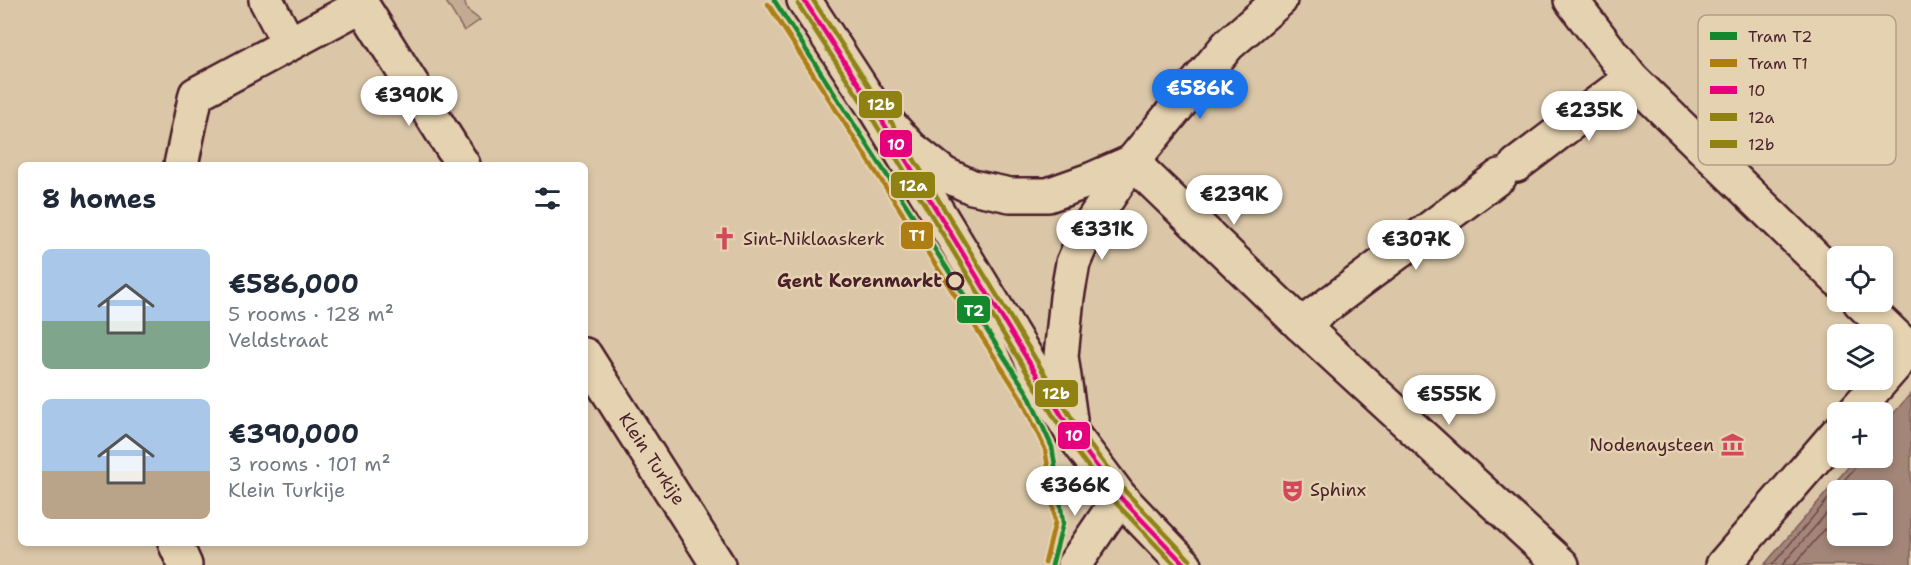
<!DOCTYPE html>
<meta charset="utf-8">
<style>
:root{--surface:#fff;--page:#f6f6f7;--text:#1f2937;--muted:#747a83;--accent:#1a73e8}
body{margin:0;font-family:"Shantell Sans",sans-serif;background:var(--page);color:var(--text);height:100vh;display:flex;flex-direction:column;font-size:22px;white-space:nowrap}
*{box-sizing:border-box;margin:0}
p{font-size:20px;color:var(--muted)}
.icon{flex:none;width:33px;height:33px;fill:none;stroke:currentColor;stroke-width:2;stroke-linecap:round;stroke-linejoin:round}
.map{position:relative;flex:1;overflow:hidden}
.panel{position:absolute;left:18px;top:162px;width:570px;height:384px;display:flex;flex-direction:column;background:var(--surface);border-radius:9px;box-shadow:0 3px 9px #0003}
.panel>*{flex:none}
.buttons{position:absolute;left:1827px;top:246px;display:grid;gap:12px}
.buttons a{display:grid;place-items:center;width:66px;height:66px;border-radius:9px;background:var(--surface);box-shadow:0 3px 9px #0003;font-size:30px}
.price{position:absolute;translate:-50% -51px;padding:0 14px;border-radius:21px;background:#fff;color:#222;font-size:20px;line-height:39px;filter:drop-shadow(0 2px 3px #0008)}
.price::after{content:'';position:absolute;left:50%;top:36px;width:18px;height:14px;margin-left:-9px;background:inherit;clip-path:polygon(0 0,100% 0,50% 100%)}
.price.active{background:var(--accent);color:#fff}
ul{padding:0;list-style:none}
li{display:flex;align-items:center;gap:18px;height:150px;padding:0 24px}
li span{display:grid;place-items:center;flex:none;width:168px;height:120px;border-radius:9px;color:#555}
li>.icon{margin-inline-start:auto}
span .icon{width:72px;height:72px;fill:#fffc;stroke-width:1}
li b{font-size:26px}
h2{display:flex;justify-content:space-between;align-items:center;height:72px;padding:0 24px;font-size:26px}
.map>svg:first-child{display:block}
.green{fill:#c3ab93;stroke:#86655f;stroke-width:1.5}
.water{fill:#a38678;stroke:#7f5d59;stroke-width:1.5;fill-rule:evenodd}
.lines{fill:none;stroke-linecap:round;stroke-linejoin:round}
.shore{stroke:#6e484a;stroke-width:1.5}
.street-casing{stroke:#4a1f2b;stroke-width:38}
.street{stroke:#e4d2b0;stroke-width:33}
.tram{stroke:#4a1f2b;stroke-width:1.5}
.bus-1-casing{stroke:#e4d2b0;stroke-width:9}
.bus-2-casing{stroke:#e4d2b0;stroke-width:9}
.bus-3-casing{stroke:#e4d2b0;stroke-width:9}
.bus-1{stroke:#e6007e;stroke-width:4.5}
.bus-2{stroke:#8f8213;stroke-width:4.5}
.bus-3{stroke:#8f8213;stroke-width:4.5}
.tram-1-casing{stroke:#e4d2b0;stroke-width:9}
.tram-2-casing{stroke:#e4d2b0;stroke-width:9}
.tram-1{stroke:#15882e;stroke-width:4.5}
.tram-2{stroke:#ae7e13;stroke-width:4.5}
.stop-dot{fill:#e4d2b0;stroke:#4a1f2b;stroke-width:3}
.labels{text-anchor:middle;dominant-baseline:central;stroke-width:5;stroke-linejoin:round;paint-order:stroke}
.poi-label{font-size:18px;fill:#4a1f2b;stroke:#e4d2b0;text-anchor:start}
.stop-label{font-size:18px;font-weight:bold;fill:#4a1f2b;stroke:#e4d2b0;text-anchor:end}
.street-label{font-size:18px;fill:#4a1f2b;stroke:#e4d2b0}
.key{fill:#e4d2b0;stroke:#b69c88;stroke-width:1.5}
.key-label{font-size:16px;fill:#4a1f2b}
.line-badge{stroke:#e4d2b0;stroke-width:2}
.badge-label{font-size:16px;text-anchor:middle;font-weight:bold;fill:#fff}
</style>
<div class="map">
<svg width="1911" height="565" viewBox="0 0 1911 565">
<rect width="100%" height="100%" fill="#dbc7a8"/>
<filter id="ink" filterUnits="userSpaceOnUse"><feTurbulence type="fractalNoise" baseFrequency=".0167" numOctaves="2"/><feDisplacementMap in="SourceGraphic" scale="12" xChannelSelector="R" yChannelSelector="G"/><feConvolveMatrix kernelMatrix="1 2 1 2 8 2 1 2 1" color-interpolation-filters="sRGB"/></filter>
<g filter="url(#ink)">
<!-- green -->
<path class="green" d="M445,0H464L467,10L480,20L464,31Z"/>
<!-- water -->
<path class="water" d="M1911,393V565H1764L1856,458H1882L1883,426ZM1838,490H1882V536H1838Z"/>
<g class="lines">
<!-- shore -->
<g class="shore">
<path d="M1772,565L1858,464L1860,458"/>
<path d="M1782,565L1838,500"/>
<path d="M1794,565L1838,514"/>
</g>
<defs>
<g id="street">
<path d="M266,0L289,44"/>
<path d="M804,0L875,109L911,148L944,174L972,187L1010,195H1048L1093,179L1132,162"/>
<path d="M1571,0L1631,78L1838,280"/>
<path d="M875,109L1074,436L1120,497L1185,565"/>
<path d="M1132,162L1301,325L1562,565"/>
<path d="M181,165L196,94L362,5L463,165"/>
<path d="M1516,165L1631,78"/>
<path d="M1860,302L1909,349"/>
<path d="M1301,325L1500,176"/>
<path d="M585,355L718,565"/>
<path d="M1854,412L1911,347"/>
<path d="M1070,419L1061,356L1067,297L1073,263L1089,226L1132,162L1228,45L1280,0"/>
<path d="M175,543L185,565"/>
<path d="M1074,565L1120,497"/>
<path d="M1723,565L1838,432"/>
</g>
</defs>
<!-- street casing -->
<use href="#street" class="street-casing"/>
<!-- street -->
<use href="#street" class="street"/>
<!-- tram -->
<path class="tram" d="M875,109L962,247L1028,394"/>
<defs>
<path id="bus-1" d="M804,0L875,109L1074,436L1120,497L1185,565"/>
<path id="bus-2" d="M798,4L869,113L1068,440L1115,502L1175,565"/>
<path id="bus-3" d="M813,0L881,105L1080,432L1126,492L1190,560"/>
</defs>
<!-- bus-1 casing -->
<use href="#bus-1" class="bus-1-casing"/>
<!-- bus-2 casing -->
<use href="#bus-2" class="bus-2-casing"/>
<!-- bus-3 casing -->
<use href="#bus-3" class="bus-3-casing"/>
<!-- bus-1 -->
<use href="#bus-1" class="bus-1"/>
<!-- bus-2 -->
<use href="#bus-2" class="bus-2"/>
<!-- bus-3 -->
<use href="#bus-3" class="bus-3"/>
<defs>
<path id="tram-1" d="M774,0L1028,394L1052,447L1057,478L1063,523L1052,565"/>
<path id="tram-2" d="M768,4L1021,398L1045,449L1050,479L1055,523L1045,563"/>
</defs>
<!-- tram-1 casing -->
<use href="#tram-1" class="tram-1-casing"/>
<!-- tram-2 casing -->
<use href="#tram-2" class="tram-2-casing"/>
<!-- tram-1 -->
<use href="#tram-1" class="tram-1"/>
<!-- tram-2 -->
<use href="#tram-2" class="tram-2"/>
</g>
</g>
<!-- icons -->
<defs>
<symbol id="church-bare" viewBox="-9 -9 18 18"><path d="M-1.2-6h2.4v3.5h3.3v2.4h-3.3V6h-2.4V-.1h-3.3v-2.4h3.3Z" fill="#d1495b" stroke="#e4d2b0" stroke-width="2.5" paint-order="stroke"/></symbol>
<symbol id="museum-bare" viewBox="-9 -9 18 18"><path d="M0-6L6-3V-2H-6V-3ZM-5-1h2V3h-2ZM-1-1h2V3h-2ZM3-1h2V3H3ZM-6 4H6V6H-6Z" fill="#d1495b" stroke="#e4d2b0" stroke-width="2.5" paint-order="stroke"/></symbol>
<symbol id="theatre-bare" viewBox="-9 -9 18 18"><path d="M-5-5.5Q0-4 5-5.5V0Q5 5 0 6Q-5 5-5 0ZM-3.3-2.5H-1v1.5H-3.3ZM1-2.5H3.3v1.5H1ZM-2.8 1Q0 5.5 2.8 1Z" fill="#d1495b" stroke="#e4d2b0" stroke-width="2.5" paint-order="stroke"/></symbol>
</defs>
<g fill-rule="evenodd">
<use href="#church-bare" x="708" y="222" width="33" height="33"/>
<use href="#museum-bare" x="1716" y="428" width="33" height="33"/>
<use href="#theatre-bare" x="1276" y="474" width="33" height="33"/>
</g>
<!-- markers -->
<circle class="stop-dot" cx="955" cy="281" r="8"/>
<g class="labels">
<!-- poi labels -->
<g class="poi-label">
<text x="743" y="239">Sint-Niklaaskerk</text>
<text x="1714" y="445" text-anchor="end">Nodenaysteen</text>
<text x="1310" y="490">Sphinx</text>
</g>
<!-- stop labels -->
<g class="stop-label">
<text x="942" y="281">Gent Korenmarkt</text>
</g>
<!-- street labels -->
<g class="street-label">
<text transform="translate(652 459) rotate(57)">Klein Turkije</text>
</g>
</g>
<!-- legend -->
<rect x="1698" y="15" width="198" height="150" rx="9" class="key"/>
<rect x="1710" y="32" width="27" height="8" fill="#15882e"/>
<rect x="1710" y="59" width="27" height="8" fill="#ae7e13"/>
<rect x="1710" y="86" width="27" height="8" fill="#e6007e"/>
<rect x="1710" y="113" width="27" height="8" fill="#8f8213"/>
<rect x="1710" y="140" width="27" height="8" fill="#8f8213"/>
<g class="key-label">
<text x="1748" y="42">Tram T2</text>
<text x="1748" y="69">Tram T1</text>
<text x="1748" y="96">10</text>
<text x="1748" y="123">12a</text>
<text x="1748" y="150">12b</text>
</g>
<g class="line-badge">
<rect x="858" y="90" width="45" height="29" rx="6" fill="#8f8213"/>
<rect x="879" y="129" width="34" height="29" rx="6" fill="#e6007e"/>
<rect x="890" y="171" width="46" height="28" rx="6" fill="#8f8213"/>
<rect x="900" y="221" width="34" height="29" rx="6" fill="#ae7e13"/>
<rect x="956" y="295" width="35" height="29" rx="6" fill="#15882e"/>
<rect x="1034" y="379" width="45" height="29" rx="6" fill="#8f8213"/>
<rect x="1057" y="421" width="34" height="29" rx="6" fill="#e6007e"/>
</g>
<g class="badge-label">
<text x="881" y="110">12b</text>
<text x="896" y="150">10</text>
<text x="913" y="191">12a</text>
<text x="917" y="241">T1</text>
<text x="974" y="316">T2</text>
<text x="1056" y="399">12b</text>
<text x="1074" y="441">10</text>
</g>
</svg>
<div class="buttons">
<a><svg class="icon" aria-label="locate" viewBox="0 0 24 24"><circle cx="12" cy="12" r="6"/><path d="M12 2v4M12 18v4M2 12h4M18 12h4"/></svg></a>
<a><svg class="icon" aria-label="layers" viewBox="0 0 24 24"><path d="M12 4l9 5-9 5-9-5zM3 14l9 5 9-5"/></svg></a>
<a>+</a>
<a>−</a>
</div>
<b class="price active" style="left:1200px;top:120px">€586K</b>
<b class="price" style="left:409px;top:127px">€390K</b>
<b class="price" style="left:1589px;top:142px">€235K</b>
<b class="price" style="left:1234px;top:226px">€239K</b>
<b class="price" style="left:1102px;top:261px">€331K</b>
<b class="price" style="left:1416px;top:271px">€307K</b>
<b class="price" style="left:1449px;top:426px">€555K</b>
<b class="price" style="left:1075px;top:517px">€366K</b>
<section class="panel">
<h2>8 homes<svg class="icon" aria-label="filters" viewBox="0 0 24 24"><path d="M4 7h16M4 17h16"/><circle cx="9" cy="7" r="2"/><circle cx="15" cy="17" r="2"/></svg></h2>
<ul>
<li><span style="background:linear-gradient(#a9c7e8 60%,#7fa58c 0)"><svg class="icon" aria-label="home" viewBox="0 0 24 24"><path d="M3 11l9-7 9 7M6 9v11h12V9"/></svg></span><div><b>€586,000</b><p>5 rooms · 128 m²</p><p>Veldstraat</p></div></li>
<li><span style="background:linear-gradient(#a9c7e8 60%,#b9a48a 0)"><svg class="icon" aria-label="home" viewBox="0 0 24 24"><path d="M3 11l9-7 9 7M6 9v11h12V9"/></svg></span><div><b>€390,000</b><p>3 rooms · 101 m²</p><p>Klein Turkije</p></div></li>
</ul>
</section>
</div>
